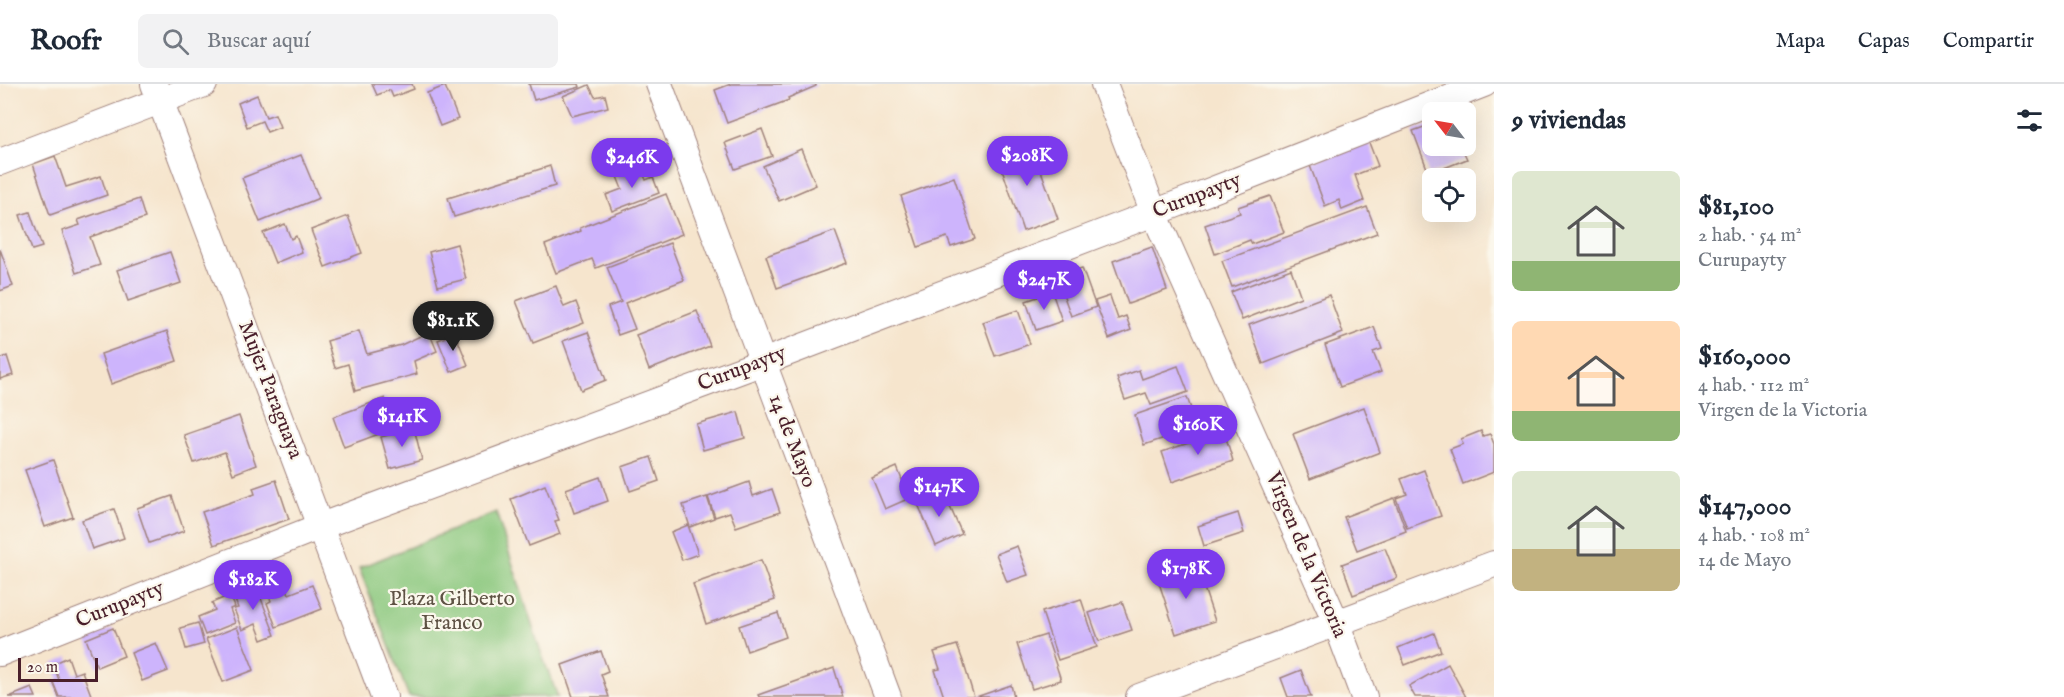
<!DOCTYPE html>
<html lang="es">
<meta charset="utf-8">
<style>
:root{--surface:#fff;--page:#f2f2f3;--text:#1f2937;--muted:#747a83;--line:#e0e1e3;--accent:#7c3aed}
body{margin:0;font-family:"IM FELL English",serif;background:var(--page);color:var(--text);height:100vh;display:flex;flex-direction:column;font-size:22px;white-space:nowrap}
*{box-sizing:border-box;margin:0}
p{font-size:20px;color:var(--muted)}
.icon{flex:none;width:33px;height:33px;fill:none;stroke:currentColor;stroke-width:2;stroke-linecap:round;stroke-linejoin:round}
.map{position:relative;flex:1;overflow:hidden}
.panel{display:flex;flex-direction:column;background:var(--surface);width:570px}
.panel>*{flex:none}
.needle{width:39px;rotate:301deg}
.controls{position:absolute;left:1422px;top:18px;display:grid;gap:12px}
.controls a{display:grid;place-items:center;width:54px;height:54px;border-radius:9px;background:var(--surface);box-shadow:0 6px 24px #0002;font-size:30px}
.scale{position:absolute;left:18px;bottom:15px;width:80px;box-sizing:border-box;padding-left:6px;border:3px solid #4a1f2b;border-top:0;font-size:16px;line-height:21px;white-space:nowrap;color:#4a1f2b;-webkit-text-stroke:4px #fbf7ec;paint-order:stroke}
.price{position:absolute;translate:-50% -51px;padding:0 14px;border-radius:21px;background:var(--accent);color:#fff;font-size:20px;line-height:39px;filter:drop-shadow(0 2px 3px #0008)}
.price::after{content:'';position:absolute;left:50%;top:36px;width:18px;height:14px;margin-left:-9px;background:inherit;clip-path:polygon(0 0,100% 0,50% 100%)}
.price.active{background:#222;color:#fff}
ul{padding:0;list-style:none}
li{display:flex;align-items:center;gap:18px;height:150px;padding:0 18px}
li span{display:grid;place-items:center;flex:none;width:168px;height:120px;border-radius:9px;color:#555}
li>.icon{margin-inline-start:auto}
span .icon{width:72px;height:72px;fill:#fffc;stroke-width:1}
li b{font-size:26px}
h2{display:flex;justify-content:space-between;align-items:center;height:72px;padding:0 18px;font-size:26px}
header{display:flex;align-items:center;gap:36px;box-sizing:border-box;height:84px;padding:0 30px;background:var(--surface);border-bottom:2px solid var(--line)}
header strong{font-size:28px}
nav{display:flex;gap:33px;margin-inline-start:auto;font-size:21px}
.search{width:420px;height:54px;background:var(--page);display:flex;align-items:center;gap:15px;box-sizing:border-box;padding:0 21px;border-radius:9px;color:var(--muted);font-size:22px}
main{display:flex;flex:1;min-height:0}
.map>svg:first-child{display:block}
.green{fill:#8bc87e;stroke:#6a7454;stroke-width:1.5}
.building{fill:#cdb4fc}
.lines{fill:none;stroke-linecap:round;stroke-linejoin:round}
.street-casing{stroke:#a0827c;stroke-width:28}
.street{stroke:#fff;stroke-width:26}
.labels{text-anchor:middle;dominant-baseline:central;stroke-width:4.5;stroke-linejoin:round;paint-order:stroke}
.street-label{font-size:21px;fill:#4a1f2b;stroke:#fbf7ec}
.park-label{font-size:21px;fill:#5e5244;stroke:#fbf7ec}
</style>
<header>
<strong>Roofr</strong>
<div class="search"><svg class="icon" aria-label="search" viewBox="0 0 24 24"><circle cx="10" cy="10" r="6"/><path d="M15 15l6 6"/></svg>Buscar aquí</div>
<nav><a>Mapa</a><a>Capas</a><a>Compartir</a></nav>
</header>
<main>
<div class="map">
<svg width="1494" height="613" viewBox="0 0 1494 613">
<rect width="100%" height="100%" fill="#fbf7ec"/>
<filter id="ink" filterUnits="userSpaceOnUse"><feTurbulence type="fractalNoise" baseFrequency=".0167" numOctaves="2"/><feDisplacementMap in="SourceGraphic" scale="12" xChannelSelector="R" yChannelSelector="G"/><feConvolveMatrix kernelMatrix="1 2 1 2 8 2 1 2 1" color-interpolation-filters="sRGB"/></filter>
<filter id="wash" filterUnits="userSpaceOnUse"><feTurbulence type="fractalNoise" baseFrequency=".008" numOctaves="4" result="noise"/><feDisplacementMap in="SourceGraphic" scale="24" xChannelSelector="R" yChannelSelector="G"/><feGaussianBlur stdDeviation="1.35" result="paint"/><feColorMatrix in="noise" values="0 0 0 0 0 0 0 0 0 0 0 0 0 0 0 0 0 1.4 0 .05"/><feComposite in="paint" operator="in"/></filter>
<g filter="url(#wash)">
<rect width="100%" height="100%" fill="#f6e5cd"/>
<!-- green -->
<path class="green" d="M496,428L540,566L558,613H409L359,484Z"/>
<g id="blocks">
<!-- building -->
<g class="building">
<path d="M372,0H412L414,5L393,13L390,6L377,11Z"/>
<path d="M529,0H579L580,3L534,16Z"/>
<path d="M731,0H816V2L788,14L789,16L727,39L715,6Z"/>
<path d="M589,1L595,13L605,11L608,23L572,32L563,12Z"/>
<path d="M445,2L458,35L440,42L427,9Z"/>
<path d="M257,11L266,33L275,30L280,43L267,48L262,37L247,43L238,19Z"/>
<path d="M1432,40V62H1461L1467,75L1429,90L1413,47Z"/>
<path d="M762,45L772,72L735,85L725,59Z"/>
<path d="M1368,56L1378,82L1355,91L1364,117L1342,126L1339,116L1325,122L1309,79Z"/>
<path d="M1031,58L1058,135L1023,147L997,70Z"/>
<path d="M801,65L816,101L779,117L763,82Z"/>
<path d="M301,71L319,114L260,138L242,94Z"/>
<path d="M55,72L66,103L101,92L107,111L50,131L33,80Z"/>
<path d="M640,81L646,96L653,93L659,109L612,127L606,111L622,105L616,90Z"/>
<path d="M550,82L555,102L454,133L448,114Z"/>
<path d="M954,93L975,155L951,163L947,153L918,163L901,112Z"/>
<path d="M666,110L682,150L596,184L592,175L556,189L545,161L581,147L580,144Z"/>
<path d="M1270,112L1284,148L1252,160L1250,156L1215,170L1205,141L1240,129L1238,123Z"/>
<path d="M139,115L145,134L90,153L100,181L76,189L62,147L80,141L78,136Z"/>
<path d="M1367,123L1377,149L1232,203L1222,177Z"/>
<path d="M30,128L42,163L32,166L20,131Z"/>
<path d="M348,132L362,169L325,183L311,146Z"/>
<path d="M285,140L291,155L296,152L302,168L275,179L263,149Z"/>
<path d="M835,147L847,179L777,204L766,172Z"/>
<path d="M670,159L684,196L625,219L635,245L618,251L608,223L621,218L607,183Z"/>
<path d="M457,160L466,195L438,202L429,168Z"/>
<path d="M1152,163L1167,206L1128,220L1113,177Z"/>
<path d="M0,165L13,202L0,207Z"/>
<path d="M170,168L181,199L128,217L117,186Z"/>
<path d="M1082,184L1096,223L1071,232L1057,193Z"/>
<path d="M1291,185L1301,213L1242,236L1231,208Z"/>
<path d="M556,202L564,223L576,218L584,239L533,259L516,217Z"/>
<path d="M1052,208L1062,237L1036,246L1026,217Z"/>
<path d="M1329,211L1343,249L1263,280L1249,241Z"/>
<path d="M1110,212L1118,235L1126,232L1131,246L1109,255L1095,217Z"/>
<path d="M1018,226L1030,260L995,272L983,238Z"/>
<path d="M697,227L710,262L649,286L636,251Z"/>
<path d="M1374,243L1382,265L1373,268L1381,288L1340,303L1325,261Z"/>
<path d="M167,247L177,277L111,300L101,270Z"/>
<path d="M359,247L367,270L401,261L429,248L437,267L414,277L417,290L355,307L348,280L335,284L327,257Z"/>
<path d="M588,248L606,296L581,306L563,257Z"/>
<path d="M455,249L468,281L451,288L438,256Z"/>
<path d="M7,272L13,291L0,295V275Z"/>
<path d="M1178,282L1188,308L1151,321L1146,309L1125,316L1117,294L1139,286L1142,295Z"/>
<path d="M1187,313L1197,343L1144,361L1135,331Z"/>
<path d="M385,314L395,344L344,363L333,333Z"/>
<path d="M1364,323L1380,368L1310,395L1293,350Z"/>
<path d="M738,328L745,354L703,366L696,340Z"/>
<path d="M239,332L256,381L233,390L225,368L194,379L184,351Z"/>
<path d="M414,344L422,376L390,385L381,353Z"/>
<path d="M1224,347L1233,377L1172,398L1162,368Z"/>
<path d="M1481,347L1483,352L1490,350L1494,360V388L1463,400L1450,365L1463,360L1461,355Z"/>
<path d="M651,373L659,397L630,407L622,383Z"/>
<path d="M53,376L73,433L45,443L25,386Z"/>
<path d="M897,383L902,396L920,388L928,406L885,425L872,394Z"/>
<path d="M1424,386L1441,432L1407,444L1396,414L1407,410L1401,395Z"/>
<path d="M600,393L608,417L574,429L566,405Z"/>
<path d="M276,396L289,435L214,461L202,428L255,410L253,404Z"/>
<path d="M749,398L753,412L772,405L780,428L736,443L730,428L715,433L708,413Z"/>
<path d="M545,401L559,436L555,437L560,450L529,462L511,415Z"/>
<path d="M943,407L962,450L936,462L917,418Z"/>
<path d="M172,412L184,447L149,459L137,424Z"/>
<path d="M707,413L714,434L690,443L683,421Z"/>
<path d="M1394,414L1406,447L1357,466L1344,433Z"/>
<path d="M114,425L124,454L92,465L82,436Z"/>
<path d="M1238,429L1244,449L1204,462L1198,442Z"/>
<path d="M688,441L698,470L682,476L671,448Z"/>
<path d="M1017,462L1028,491L1007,498L996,470Z"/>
<path d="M1385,464L1397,494L1353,511L1342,480Z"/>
<path d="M761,476L775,516L706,540L693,500Z"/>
<path d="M1197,483L1215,537L1176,550L1158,496Z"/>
<path d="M254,496L275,551L262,556L256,540L242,546L234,525L238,524L234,513L244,508L241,501Z"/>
<path d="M312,501L322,525L276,543L267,519L271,517L269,512L287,505L289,510Z"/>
<path d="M230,511L235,523L230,525L235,539L205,551L198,533L215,526L212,519Z"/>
<path d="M1081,515L1097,563L1058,576L1042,528Z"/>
<path d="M1122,518L1132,546L1099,557L1089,529Z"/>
<path d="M778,529L786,553L747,567L739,542Z"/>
<path d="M198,539L204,560L186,565L180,544Z"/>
<path d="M237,543L254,586L223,598L206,555Z"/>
<path d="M113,544L124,572L97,583L86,555Z"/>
<path d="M1434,549L1441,567L1405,581L1398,564Z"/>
<path d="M1046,551L1061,596L1032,605L1017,560Z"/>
<path d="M156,559L168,587L142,597L131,569Z"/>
<path d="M957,561L963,577L974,613H944L935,586L940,585L934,568Z"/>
<path d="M601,567L608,587L601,590L609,613H573L562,581Z"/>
<path d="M68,573L74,590L82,587L91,611L85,613H59L53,598L59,596L53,580Z"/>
<path d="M1448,580L1466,613H1415L1409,602Z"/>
<path d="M834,584L843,613H759L758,611Z"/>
<path d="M1301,586L1311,613H1288L1281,594Z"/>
<path d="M1011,601L1014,613H976Z"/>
<path d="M32,604L36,613H9Z"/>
</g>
</g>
</g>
<g filter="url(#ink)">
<use href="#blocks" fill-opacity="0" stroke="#a0827c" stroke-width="1.5"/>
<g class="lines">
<defs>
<g id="street">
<path d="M154,0L384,613"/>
<path d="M659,0L888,613"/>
<path d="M1104,0L1154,129L1336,538L1364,613"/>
<path d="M0,78L204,0"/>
<path d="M0,569L321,442L763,278L1154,129L1484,0"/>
<path d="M1139,613L1494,480"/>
</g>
</defs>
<!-- street casing -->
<use href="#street" class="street-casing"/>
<!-- street -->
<use href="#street" class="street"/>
</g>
</g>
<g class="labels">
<!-- street labels -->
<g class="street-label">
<text transform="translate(1197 112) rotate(-21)">Curupayty</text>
<text transform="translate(742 285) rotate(-21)">Curupayty</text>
<text transform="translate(270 306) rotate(69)">Mujer Paraguaya</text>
<text transform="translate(792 357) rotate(69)">14 de Mayo</text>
<text transform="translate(1306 471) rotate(67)">Virgen de la Victoria</text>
<text transform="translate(120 521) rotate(-22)">Curupayty</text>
</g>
<!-- park labels -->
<g class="park-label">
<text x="452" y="515">Plaza Gilberto<tspan x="452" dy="24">Franco</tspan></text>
</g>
</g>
</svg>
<div class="controls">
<a><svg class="needle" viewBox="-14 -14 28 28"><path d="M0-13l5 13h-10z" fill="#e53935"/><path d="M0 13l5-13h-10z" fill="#747a83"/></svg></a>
<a><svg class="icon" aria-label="locate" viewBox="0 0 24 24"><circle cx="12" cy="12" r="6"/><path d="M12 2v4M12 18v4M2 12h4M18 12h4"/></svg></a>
</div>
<div class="scale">20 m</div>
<b class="price" style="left:1027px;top:103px">$208K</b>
<b class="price" style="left:632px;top:105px">$246K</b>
<b class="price" style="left:1044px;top:227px">$247K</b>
<b class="price active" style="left:453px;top:268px">$81.1K</b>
<b class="price" style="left:402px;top:364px">$141K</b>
<b class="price" style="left:1198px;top:372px">$160K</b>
<b class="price" style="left:939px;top:434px">$147K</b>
<b class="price" style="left:1186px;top:516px">$178K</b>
<b class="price" style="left:253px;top:527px">$182K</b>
</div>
<section class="panel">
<h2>9 viviendas<svg class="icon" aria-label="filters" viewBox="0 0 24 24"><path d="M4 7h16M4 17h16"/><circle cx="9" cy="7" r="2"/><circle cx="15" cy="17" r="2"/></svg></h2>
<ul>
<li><span style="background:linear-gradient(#dfe7d0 75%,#8fb573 0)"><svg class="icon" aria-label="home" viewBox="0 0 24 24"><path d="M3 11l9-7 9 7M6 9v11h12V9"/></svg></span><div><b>$81,100</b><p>2 hab. · 54 m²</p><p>Curupayty</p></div></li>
<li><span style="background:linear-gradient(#ffd9b3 75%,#8fb573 0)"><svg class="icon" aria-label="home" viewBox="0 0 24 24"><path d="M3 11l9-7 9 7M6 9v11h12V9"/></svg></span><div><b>$160,000</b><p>4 hab. · 112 m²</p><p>Virgen de la Victoria</p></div></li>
<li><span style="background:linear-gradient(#dfe7d0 65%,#c2b280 0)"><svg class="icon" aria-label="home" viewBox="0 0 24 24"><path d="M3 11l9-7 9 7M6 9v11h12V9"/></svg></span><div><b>$147,000</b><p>4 hab. · 108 m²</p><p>14 de Mayo</p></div></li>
</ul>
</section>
</main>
